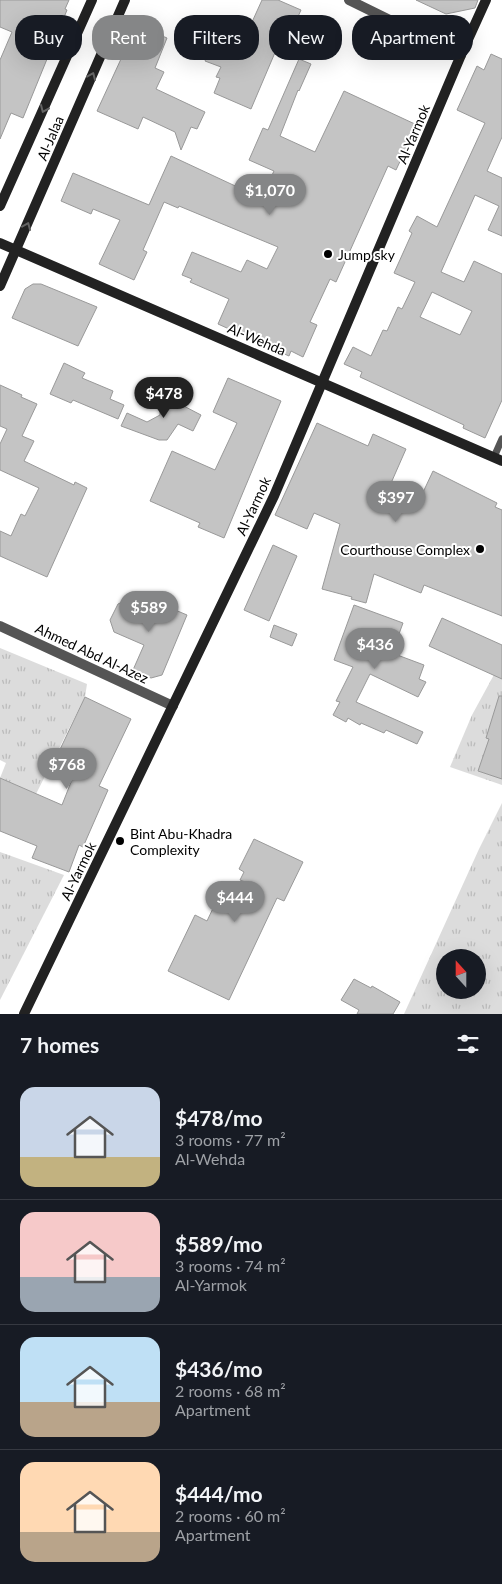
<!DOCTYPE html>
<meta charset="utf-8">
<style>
:root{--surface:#171b24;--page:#242831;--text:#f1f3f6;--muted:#9ea1a6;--line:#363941;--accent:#858687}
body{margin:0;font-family:Lato,sans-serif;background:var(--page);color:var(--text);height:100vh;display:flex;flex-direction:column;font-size:19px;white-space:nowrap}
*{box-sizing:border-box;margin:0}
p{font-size:16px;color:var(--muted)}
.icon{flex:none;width:28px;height:28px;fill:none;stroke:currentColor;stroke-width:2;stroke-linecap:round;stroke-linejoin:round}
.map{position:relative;height:1014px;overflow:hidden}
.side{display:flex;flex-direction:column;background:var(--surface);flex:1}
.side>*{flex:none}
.top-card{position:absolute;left:15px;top:15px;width:472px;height:45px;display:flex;gap:10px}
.needle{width:32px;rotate:339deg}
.fabs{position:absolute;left:436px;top:949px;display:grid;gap:10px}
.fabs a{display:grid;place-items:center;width:50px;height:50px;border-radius:50%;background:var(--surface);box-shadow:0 5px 20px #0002;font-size:25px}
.price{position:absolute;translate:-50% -42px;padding:0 11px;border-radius:18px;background:var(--accent);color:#fff;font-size:16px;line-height:32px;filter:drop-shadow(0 1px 2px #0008)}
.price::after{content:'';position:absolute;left:50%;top:30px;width:15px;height:11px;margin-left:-8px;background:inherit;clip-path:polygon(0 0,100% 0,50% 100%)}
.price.selected{background:#222;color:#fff}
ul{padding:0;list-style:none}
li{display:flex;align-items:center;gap:15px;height:125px;padding:0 20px}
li+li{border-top:1px solid var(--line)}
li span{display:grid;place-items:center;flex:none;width:140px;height:100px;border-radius:15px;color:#555}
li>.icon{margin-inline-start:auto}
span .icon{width:60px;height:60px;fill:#fffc;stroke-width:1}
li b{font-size:21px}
h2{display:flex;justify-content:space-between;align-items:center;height:60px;padding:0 20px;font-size:21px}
.pill{padding:0 18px;border-radius:20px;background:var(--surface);box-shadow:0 5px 20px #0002;font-size:18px;line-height:45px}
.pill.selected{background:var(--accent);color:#fff}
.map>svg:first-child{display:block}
.grass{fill:url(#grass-tufts);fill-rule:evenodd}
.building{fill:#c4c4c4;stroke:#999;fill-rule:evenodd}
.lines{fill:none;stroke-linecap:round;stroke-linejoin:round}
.lane{stroke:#555;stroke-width:7}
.street{stroke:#555;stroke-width:10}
.secondary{stroke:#222;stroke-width:10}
.oneway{stroke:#646464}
.poi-dot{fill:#000;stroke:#fff;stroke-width:2}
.labels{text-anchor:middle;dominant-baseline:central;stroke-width:4;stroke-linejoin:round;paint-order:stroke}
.street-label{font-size:14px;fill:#000;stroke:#fff}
.poi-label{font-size:14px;fill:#000;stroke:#fff;text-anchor:start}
</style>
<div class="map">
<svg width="502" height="1014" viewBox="0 0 502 1014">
<defs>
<pattern id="grass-tufts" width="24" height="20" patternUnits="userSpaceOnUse" patternTransform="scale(1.25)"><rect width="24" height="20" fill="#dcdcdc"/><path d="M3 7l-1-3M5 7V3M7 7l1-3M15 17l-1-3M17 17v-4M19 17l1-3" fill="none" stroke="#bbb"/></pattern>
</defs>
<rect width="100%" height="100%" fill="#fff"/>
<!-- grass -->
<g class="grass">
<path d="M0,648L87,684L85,697L36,794L0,778L6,763L0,760Z"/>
<path d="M502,660V785L450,767L472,715Z"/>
<path d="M502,803V1014H404L479,849ZM445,958H478V990H445Z"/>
<path d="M0,852L64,875L0,1000Z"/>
</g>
<!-- building -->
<g class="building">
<path d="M0,0H69L65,9L67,10L23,118L11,113L0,139V60L12,32L0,27Z"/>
<path d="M262,0H278L301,10L291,32L285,29L251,109L214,93L220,78L216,77L221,67L205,61L213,42L238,53Z"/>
<path d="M416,0H478L475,8L446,14Z"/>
<path d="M146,29L167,38L155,68L164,72L156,89L205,112L197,129L191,127L181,150L175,132L143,117L138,129L97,111L133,33L143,37Z"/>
<path d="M329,36L333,37L336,40V48L333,52L317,56L321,40Z"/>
<path d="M491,54L502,59V137L487,171L502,178V236L488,230L499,206L475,195L441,272L464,282L474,261L502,274V400L485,438L463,428L464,425L360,377L362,372L344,364L353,347L371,356L383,330L387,331L398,307L402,309L415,282L394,273L412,233L409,231L417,216L437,227L485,123L457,110L477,66L484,70ZM432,292L472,311L460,335L420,317Z"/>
<path d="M299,59L311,64L299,91L298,90L280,136L315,152L344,91L417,125L396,170L388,166L336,282L330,279L310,322L317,325L303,357L291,351L289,356L218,324L229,299L190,282L192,279L182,275L192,252L241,272L247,260L267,269L278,247L179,206L178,208L164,202L143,250L147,252L134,280L99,264L120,220L93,209L91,214L61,201L73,173L149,205L171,156L261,198L274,171L249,160L263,128L268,130Z"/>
<path d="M33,284H41L97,307L78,346L12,318L25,289Z"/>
<path d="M64,363L85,373L82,378L113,391L110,399L124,405L118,419L73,400L71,403L50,394Z"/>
<path d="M228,378L281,401L224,538L198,527L200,523L150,501L172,451L215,470L237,423L213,412Z"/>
<path d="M0,385L22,395L21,397L37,404L22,436L34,441L24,461L74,485L75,482L87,488L47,577L0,556V531L11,536L21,514L25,516L39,488L0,470V444L7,429L0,426Z"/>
<path d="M164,390L178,397L176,402L201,415L193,431L178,424L167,440H159L121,426L127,413L147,422L160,415V409Z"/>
<path d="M317,423L368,446L373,434L406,449L388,490L418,503L433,471L497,503L495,507L502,510V616L424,585L421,593L374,574L366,603L351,599L352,597L322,589L340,524L314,513L307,529L275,515Z"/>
<path d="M273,545L297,556L269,621L244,610Z"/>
<path d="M132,597L159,609L161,604L187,615L162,675L151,678L133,670L144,645L114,632L110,620L118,604Z"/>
<path d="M354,605L403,623L392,653L424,665L419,679L426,682L418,697L370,674L356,702L423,732L417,744L386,730L384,733L361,723L360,725L348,718L346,722L333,715L340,702L336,701L353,667L334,660Z"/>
<path d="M442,618L502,645V679L429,646Z"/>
<path d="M274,625L297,634L292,646L270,637Z"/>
<path d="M499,696H502V779L478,771L489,739L486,738Z"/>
<path d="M85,697L131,719L99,786L108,790L83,847L79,845L69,872L32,858L37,846L0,831V778L62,805L75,772L54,762Z"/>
<path d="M254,839L303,862L284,901L277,898L229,1000L168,971L195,915L207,921L216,902L235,911L248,883L240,880L244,872L239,869Z"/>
<path d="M354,979L371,988L372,986L400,1002L393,1014H357L359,1010L341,1000Z"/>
</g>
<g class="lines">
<!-- lane -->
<path class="lane" d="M494,457L502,439"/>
<!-- street -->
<g class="street">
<path d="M349,0L461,55"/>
<path d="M0,626L173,706"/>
</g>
<!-- secondary -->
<g class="secondary">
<path d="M0,206L92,0"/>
<path d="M0,243L502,461"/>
<path d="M0,286L125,0"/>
<path d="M24,1014L274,496L461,55L486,0"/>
</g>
</g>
<!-- one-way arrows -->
<defs><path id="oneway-chevron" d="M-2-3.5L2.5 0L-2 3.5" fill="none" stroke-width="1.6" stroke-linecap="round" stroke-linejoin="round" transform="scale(1.25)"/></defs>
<g class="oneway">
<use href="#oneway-chevron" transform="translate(92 76) rotate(-67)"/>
<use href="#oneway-chevron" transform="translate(44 109) rotate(114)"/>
<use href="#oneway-chevron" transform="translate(27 226) rotate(-67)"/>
</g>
<!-- markers -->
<g class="poi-dot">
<circle cx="328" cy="254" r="5"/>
<circle cx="480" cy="549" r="5"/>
<circle cx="120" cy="841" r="5"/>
</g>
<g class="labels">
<!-- street labels -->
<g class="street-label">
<text transform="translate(413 134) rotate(-67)">Al-Yarmok</text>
<text transform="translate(50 138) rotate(-67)">Al-Jalaa</text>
<text transform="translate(257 339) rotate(23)">Al-Wehda</text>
<text transform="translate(253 506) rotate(-65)">Al-Yarmok</text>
<text transform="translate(92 653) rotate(25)">Ahmed Abd Al-Azez</text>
<text transform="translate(78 871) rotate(-64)">Al-Yarmok</text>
</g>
<!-- poi labels -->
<g class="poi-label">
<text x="338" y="254">Jump sky</text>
<text x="470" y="549" text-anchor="end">Courthouse Complex</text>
<text x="130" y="833">Bint Abu-Khadra<tspan x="130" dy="16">Complexity</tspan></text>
</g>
</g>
</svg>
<div class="fabs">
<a><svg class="needle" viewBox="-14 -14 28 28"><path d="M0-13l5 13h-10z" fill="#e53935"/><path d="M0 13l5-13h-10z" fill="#9ea1a6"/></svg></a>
</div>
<b class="price" style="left:270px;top:216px">$1,070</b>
<b class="price selected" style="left:164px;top:419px">$478</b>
<b class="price" style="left:396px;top:523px">$397</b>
<b class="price" style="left:149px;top:633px">$589</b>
<b class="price" style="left:375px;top:670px">$436</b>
<b class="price" style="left:67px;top:790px">$768</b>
<b class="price" style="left:235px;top:923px">$444</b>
<div class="top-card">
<a class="pill">Buy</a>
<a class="pill selected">Rent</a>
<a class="pill">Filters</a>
<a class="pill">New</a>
<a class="pill">Apartment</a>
</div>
</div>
<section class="side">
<h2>7 homes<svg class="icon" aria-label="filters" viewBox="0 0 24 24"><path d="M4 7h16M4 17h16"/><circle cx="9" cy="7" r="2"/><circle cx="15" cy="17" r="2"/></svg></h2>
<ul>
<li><span style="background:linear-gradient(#c9d6e8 70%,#c2b280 0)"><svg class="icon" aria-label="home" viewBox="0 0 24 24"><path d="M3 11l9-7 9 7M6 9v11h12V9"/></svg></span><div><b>$478/mo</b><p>3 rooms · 77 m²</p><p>Al-Wehda</p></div></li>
<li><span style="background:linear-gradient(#f6c9c9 65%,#9aa5b1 0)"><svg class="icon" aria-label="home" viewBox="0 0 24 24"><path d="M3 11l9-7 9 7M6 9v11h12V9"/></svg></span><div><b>$589/mo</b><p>3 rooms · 74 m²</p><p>Al-Yarmok</p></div></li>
<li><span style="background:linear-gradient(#bfe0f5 65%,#b9a48a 0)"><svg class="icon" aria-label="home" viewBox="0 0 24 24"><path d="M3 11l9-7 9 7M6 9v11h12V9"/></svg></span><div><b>$436/mo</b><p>2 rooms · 68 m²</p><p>Apartment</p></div></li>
<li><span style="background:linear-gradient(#ffd9b3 70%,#b9a48a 0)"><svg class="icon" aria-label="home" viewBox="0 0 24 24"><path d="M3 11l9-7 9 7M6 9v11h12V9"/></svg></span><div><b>$444/mo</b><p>2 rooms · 60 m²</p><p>Apartment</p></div></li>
</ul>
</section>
